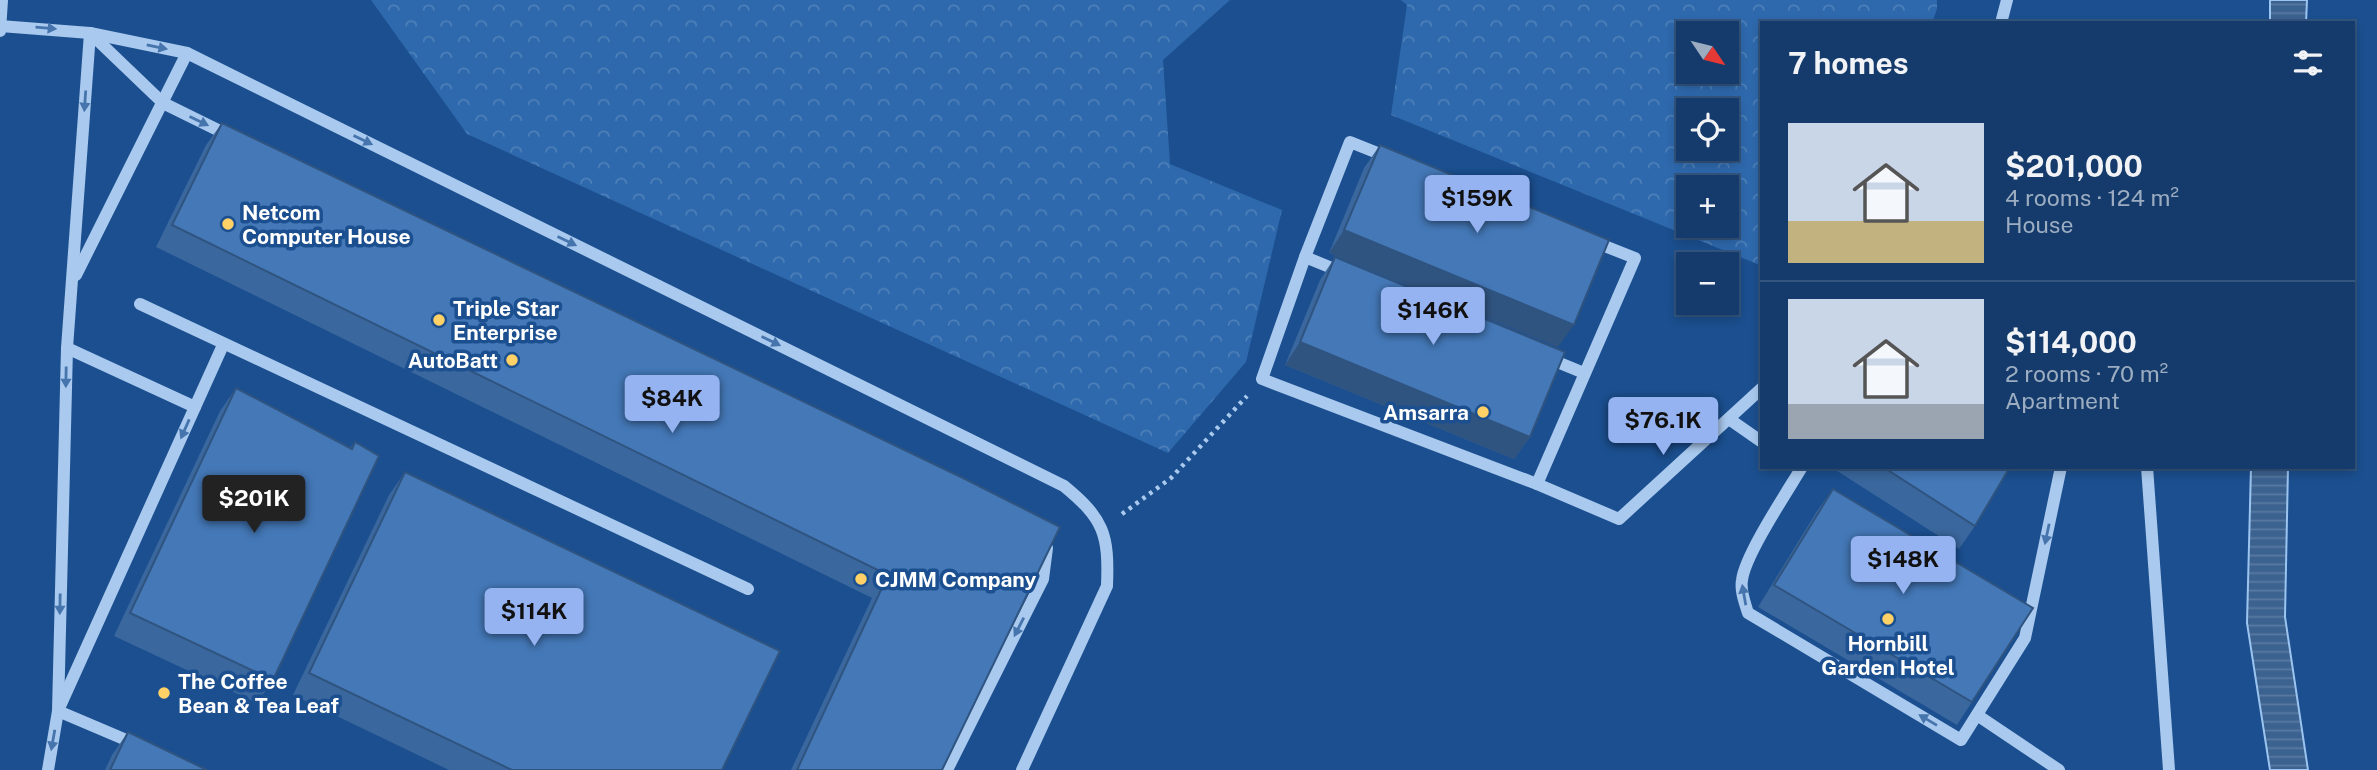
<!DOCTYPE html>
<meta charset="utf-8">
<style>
:root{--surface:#143b6b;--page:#214673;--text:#f1f3f6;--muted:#9dadc1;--line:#33557e;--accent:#95b2f1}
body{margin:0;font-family:"Public Sans",sans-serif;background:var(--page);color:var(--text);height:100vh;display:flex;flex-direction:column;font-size:26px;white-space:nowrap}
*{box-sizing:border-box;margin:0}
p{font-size:23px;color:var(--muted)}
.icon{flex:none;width:38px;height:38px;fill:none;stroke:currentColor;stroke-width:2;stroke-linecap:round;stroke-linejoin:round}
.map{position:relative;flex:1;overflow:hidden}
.panel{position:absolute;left:1760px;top:21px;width:595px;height:448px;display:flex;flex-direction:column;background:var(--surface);border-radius:0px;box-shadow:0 4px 10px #0003,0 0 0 2px var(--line)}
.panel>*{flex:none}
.needle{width:46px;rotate:125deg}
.controls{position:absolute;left:1676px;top:21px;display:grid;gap:14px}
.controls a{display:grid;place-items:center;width:63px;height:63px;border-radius:0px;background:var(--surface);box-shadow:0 4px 10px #0003,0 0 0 2px var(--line);font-size:35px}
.price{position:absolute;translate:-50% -60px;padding:0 16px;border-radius:7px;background:var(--accent);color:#111;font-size:23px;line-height:46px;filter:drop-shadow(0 2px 4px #0008)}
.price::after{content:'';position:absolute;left:50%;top:42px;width:21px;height:16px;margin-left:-10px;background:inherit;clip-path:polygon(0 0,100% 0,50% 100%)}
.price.current{background:#222;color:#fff}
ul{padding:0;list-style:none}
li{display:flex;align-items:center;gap:21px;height:175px;padding:0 28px}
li+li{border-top:2px solid var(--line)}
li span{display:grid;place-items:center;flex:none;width:196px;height:140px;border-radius:0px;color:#555}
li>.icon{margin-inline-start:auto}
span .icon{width:84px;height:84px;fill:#fffc;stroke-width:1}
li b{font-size:30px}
h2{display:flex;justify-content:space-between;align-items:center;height:84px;padding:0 28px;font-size:30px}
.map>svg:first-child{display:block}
.forest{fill:url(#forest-crowns);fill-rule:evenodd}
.water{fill:url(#water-rules);stroke:#9cc4f0;stroke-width:2}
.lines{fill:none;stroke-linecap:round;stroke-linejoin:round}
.path{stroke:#a9c9ee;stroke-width:4.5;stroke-dasharray:3.5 5;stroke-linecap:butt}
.minor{stroke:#a9c9ee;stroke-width:12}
.wall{fill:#3a679d}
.shaded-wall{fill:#305480}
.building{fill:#4478b7;stroke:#305480;stroke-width:2}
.oneway{fill:#4674ac}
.poi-dot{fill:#ffd166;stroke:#1b4f8f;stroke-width:2.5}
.labels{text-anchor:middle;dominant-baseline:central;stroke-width:7;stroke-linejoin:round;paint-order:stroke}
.poi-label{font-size:21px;font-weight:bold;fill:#fff;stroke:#1b4f8f;text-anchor:start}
</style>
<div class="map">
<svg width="2377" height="770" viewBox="0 0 2377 770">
<defs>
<pattern id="forest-crowns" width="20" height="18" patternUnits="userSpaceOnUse" patternTransform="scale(1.75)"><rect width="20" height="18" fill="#2e69ad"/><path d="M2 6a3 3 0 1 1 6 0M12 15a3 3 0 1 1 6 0" fill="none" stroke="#4d80b9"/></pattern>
<pattern id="water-rules" width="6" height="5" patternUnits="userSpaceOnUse" patternTransform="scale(1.75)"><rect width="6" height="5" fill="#3c6290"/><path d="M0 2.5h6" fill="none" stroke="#597aa1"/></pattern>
</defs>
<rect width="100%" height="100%" fill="#1b4f8f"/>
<!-- forest -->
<g class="forest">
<path d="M371,0H1230L1163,60L1170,164L1282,210L1246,362L1168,453L467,134Z"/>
<path d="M1401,0H1937V9L1932,23H1762V266L1391,115L1407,5ZM1689,33H1727V72H1689ZM1689,110H1727V149H1689ZM1689,187H1727V226H1689Z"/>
</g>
<!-- water -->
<g class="water">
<path d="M2270,0H2307L2306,23H2270Z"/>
<path d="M2251,467H2288L2285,617L2308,770H2270L2247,623Z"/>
</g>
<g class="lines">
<!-- path -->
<path class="path" d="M1122,514L1171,478L1247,396"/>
<!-- minor -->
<g class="minor">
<path d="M2001,23L2007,0"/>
<path d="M0,26L90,33L187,53L1064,486C1104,519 1109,534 1107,586L1022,770"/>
<path d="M0,31L2,0"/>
<path d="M90,33L163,103L232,137"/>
<path d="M1390,158L1350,142L1305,257L1262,379L1537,484L1619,519L1762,388"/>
<path d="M1305,257L1344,273"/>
<path d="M76,275L187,53"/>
<path d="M140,304L748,589"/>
<path d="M67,348L195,407"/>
<path d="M1545,357L1584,373"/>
<path d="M1729,419L1762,442"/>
<path d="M1802,467C1787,492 1745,555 1742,580C1740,591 1745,603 1748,613L1961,740L2025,638L2061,467"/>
<path d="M2147,467L2169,770"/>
<path d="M1537,484L1635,258L1592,241"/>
<path d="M61,704L223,345"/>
<path d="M58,711L138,745"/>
<path d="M1977,715L2059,770"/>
<path d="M48,770L58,711L67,348L90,33"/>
<path d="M947,770L1043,579L1047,548L1042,543"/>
</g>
</g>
<!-- wall -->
<g class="wall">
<path d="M222,123L965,479L942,770H791L872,598L156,247L206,145Z"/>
<path d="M1380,145L1558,347L1329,253L1364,168Z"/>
<path d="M1335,257L1530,437L1514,459L1285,365L1320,280Z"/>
<path d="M236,388L350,448L355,442L273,680L257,703L114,636L220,411Z"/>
<path d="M1831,467H2010L1975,526L1959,549Z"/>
<path d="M405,472L722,770H449L293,695L389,495Z"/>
<path d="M1833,489L1972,702L1957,725L1758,607L1817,511Z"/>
<path d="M128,732L207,770H105L112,755Z"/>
</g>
<!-- shaded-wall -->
<g class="shaded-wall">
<path d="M1344,230L1574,325L1558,347L1329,253Z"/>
<path d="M1300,342L1530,437L1514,459L1285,365Z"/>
</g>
<!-- building -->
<g class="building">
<path d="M222,123L965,479L1060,527L942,770H797L888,575L172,225Z"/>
<path d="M1380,145L1609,240L1574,325L1344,230Z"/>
<path d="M1335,257L1565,352L1530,437L1300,342Z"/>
<path d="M236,388L352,449L355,442L379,456L273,680L130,613Z"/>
<path d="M1883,467H2010L1975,526Z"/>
<path d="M405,472L780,651L722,770H512L309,673Z"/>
<path d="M1833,489L2033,608L1972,702L1774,585Z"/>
<path d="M128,732L207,770H110Z"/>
</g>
<!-- one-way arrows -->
<defs><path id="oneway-solid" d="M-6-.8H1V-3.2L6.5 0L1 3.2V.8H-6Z" transform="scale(1.75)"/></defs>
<g class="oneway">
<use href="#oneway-solid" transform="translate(46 28) rotate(5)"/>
<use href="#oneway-solid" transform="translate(157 47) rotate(12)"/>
<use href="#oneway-solid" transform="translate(85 101) rotate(94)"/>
<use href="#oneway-solid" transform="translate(199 121) rotate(26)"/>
<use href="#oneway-solid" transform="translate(363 140) rotate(26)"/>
<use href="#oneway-solid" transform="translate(567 241) rotate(26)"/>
<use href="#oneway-solid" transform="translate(771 341) rotate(26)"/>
<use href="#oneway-solid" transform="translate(66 377) rotate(91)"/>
<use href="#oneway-solid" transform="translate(185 429) rotate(114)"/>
<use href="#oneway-solid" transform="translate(2047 534) rotate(102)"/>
<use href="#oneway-solid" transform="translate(1744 595) rotate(-100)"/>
<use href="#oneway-solid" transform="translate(60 604) rotate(91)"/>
<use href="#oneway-solid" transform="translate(1019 627) rotate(117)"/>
<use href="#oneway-solid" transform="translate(1928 720) rotate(-149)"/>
<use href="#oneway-solid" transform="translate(53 740) rotate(100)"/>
</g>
<!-- markers -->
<g class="poi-dot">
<circle cx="228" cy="224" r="7"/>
<circle cx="439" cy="320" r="7"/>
<circle cx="512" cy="360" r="7"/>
<circle cx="1483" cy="412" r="7"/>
<circle cx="861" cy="579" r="7"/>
<circle cx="1888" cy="619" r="7"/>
<circle cx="164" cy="693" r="7"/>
</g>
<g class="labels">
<!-- poi labels -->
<g class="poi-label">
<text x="242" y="212">Netcom<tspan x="242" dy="24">Computer House</tspan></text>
<text x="453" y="308">Triple Star<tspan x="453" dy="24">Enterprise</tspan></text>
<text x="498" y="360" text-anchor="end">AutoBatt</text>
<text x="1469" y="412" text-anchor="end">Amsarra</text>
<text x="875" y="579">CJMM Company</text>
<text x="1888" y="643" text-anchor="middle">Hornbill<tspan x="1888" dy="24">Garden Hotel</tspan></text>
<text x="178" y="681">The Coffee<tspan x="178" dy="24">Bean &amp; Tea Leaf</tspan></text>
</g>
</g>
</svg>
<div class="controls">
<a><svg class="needle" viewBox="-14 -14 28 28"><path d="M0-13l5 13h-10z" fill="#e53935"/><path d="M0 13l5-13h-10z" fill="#9dadc1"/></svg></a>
<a><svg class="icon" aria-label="locate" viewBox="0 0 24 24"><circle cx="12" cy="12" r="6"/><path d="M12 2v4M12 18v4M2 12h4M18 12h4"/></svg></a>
<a>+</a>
<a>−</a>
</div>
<b class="price" style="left:1477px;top:235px">$159K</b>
<b class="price" style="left:1433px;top:347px">$146K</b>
<b class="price" style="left:672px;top:435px">$84K</b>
<b class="price" style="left:1663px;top:457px">$76.1K</b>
<b class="price current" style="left:254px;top:535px">$201K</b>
<b class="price" style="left:1903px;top:596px">$148K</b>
<b class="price" style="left:534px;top:648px">$114K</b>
<section class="panel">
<h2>7 homes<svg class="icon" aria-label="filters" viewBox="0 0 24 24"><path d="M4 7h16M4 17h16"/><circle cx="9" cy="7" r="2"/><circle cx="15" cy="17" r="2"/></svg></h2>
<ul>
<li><span style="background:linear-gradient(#c9d6e8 70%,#c2b280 0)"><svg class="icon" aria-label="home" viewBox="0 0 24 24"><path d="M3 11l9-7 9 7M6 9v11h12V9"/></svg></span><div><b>$201,000</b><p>4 rooms · 124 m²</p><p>House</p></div></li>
<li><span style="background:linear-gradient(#c9d6e8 75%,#9aa5b1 0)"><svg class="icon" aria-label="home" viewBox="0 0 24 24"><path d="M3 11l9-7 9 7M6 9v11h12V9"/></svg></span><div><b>$114,000</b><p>2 rooms · 70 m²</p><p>Apartment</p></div></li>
</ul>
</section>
</div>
